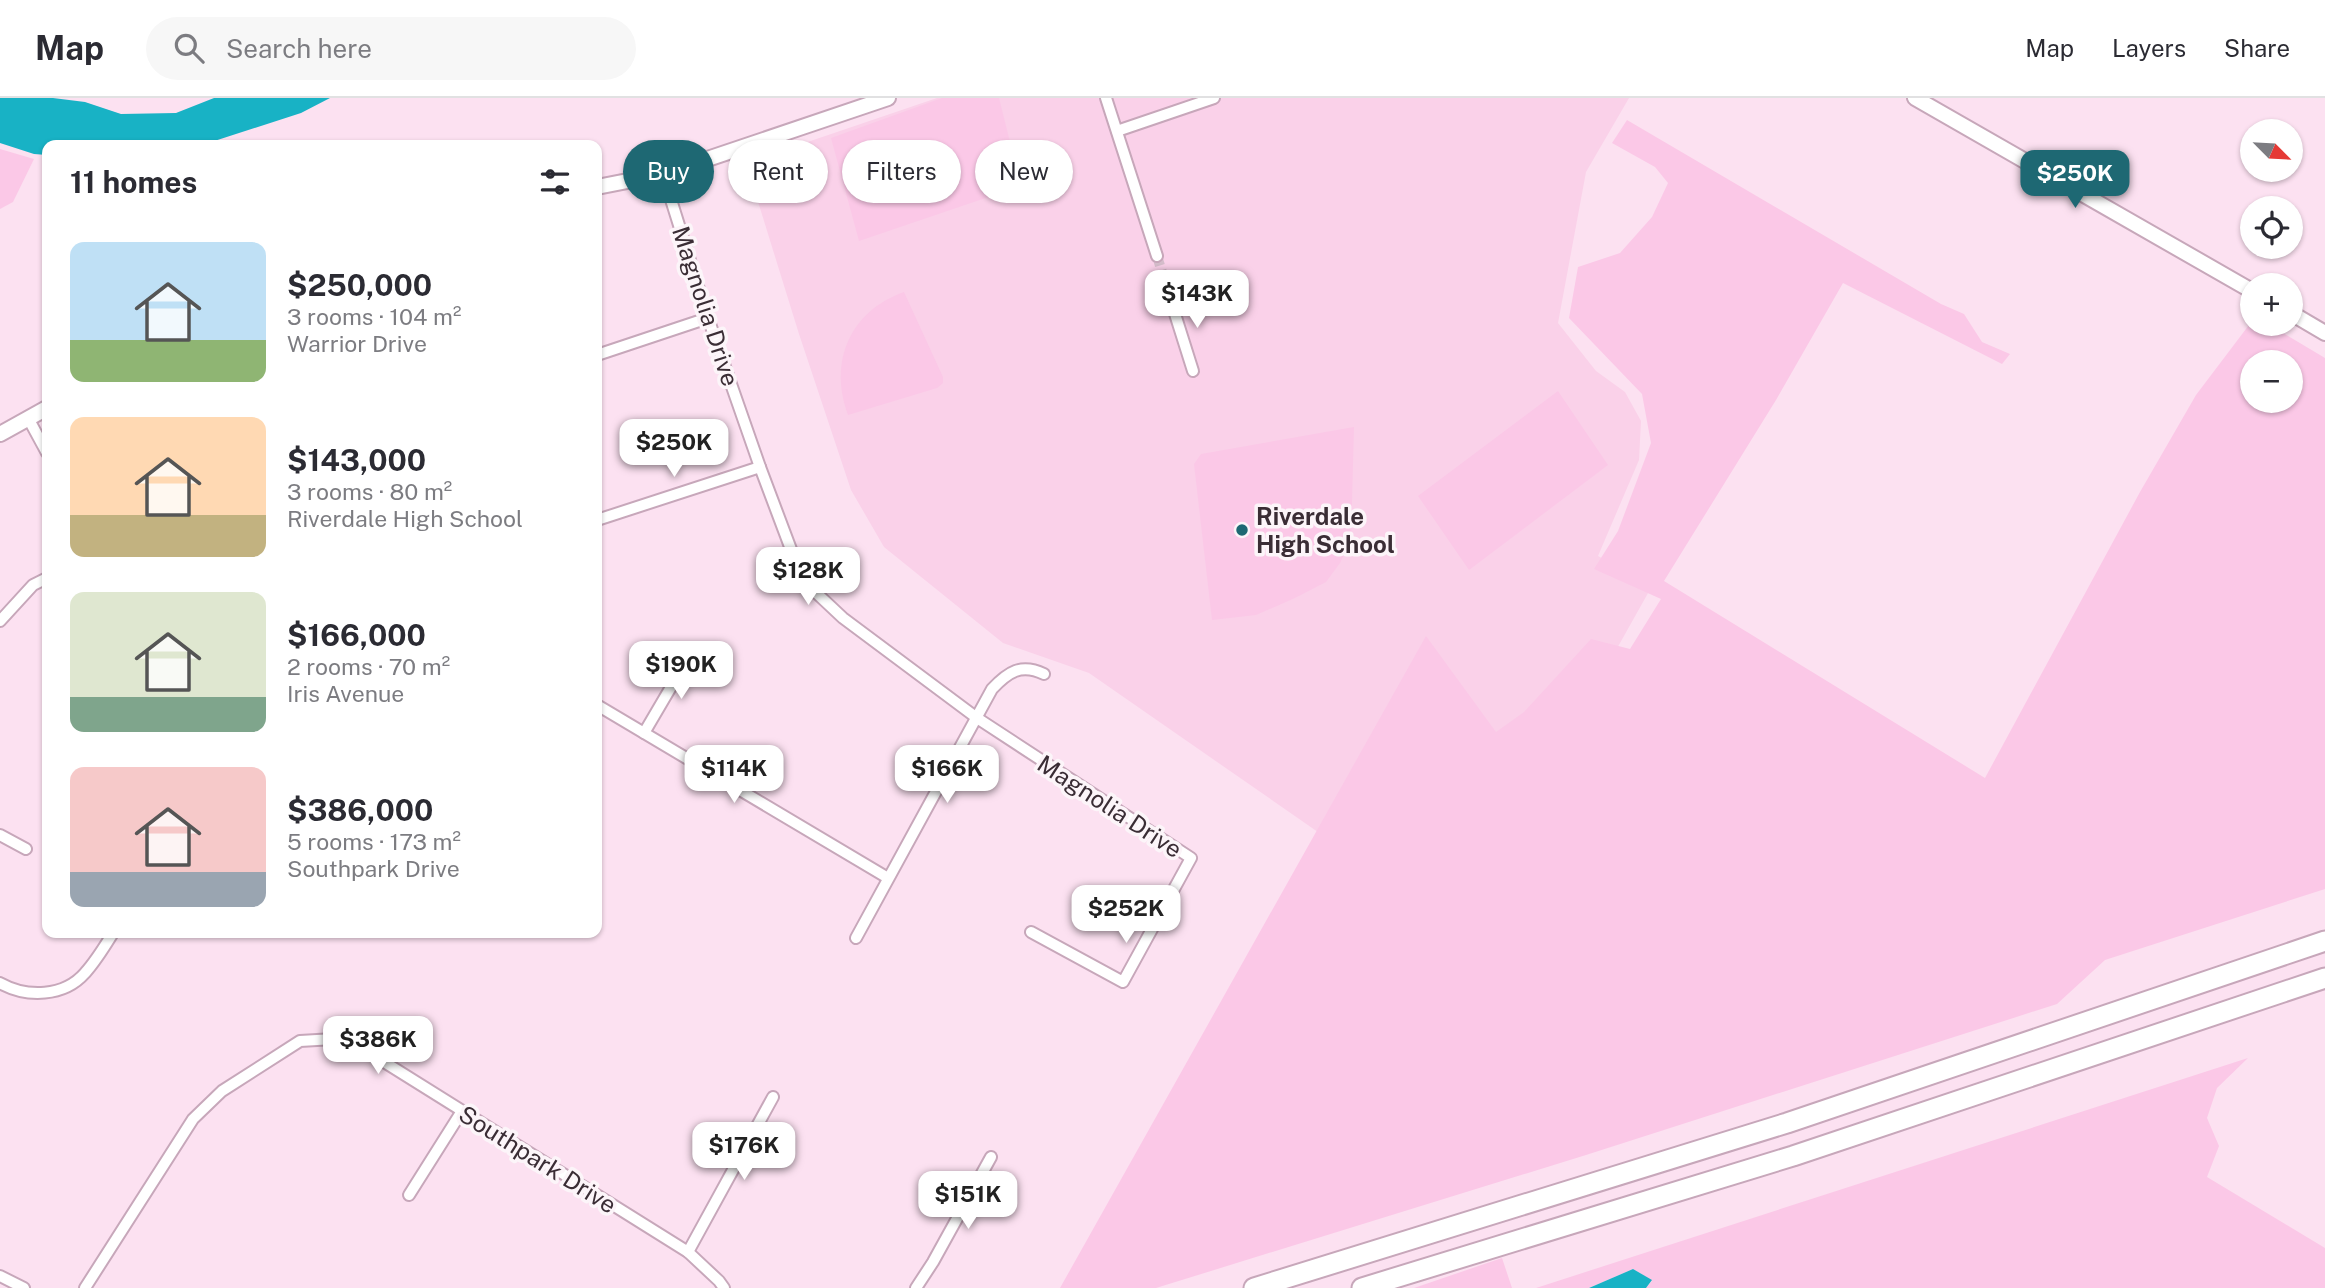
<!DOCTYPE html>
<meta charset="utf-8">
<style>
:root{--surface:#fff;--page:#f7f7f7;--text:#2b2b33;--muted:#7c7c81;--line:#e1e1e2;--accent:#1e6873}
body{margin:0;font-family:"Public Sans",sans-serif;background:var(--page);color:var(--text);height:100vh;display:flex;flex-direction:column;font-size:26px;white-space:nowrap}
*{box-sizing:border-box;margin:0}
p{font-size:23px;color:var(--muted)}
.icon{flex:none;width:38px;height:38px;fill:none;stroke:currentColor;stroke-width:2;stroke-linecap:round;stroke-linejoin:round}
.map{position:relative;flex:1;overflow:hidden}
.details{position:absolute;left:42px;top:42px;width:560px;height:798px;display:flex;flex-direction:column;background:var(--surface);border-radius:14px;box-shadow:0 2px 5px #0004}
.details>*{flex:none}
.banner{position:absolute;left:623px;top:42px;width:665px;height:63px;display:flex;gap:14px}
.needle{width:46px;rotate:114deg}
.controls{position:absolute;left:2240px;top:21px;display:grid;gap:14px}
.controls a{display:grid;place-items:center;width:63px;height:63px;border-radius:50%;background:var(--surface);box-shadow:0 2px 5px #0004;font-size:35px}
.price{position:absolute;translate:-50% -60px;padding:0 16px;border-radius:14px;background:#fff;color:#222;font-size:23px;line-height:46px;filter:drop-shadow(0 2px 4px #0008)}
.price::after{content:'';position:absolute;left:50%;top:42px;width:21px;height:16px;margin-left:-10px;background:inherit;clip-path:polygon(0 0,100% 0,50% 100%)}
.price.current{background:var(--accent);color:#fff}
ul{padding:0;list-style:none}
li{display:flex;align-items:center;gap:21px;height:175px;padding:0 28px}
li span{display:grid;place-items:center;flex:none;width:196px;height:140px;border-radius:14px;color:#555}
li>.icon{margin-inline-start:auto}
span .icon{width:84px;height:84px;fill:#fffc;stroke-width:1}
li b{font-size:30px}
h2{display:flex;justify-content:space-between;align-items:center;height:84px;padding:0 28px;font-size:30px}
.chip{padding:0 24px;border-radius:32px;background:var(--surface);box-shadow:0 2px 5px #0004;font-size:24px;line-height:63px}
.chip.current{background:var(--accent);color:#fff}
header{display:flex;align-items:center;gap:42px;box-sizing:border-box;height:98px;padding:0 35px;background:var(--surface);border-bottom:2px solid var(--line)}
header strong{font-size:33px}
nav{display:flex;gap:38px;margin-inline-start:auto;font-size:24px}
.search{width:490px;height:63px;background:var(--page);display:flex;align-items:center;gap:18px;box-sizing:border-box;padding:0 24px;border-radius:38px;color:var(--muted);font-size:26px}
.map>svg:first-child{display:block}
.built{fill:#fad1e9}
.green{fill:#fbc8e7;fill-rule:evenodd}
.water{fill:#18b2c5}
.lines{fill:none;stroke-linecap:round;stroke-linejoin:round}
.street-tunnel{stroke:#d5bdcb;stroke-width:10;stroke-dasharray:10 5;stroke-linecap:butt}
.street-casing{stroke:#c7a7ba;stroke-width:14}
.secondary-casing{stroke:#c7a7ba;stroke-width:18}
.highway-casing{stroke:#c7a7ba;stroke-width:23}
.street{stroke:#fff;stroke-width:10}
.secondary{stroke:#fff;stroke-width:14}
.highway{stroke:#fff;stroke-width:19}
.poi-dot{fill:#1e6873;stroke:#fcf5f9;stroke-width:2.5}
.labels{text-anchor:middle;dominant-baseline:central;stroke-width:7;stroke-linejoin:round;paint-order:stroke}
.street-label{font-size:24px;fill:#3a2d35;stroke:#fcf5f9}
.poi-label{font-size:24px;font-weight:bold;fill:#3a2d35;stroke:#fcf5f9;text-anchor:start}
</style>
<header>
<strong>Map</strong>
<div class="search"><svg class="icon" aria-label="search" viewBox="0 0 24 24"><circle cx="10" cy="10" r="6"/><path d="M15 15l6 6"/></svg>Search here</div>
<nav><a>Map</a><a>Layers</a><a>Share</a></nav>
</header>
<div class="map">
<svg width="2325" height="1190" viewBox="0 0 2325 1190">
<rect width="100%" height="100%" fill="#fce1f1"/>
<!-- built -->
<path class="built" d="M937,0H1629L1586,74L1558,225L1596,273L1625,294L1641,323L1639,362L1598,458L1652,488L1459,832L1089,575L1003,545L884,449L851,392L799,236L746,65Z"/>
<!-- green -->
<g class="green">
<path d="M942,0H999L1021,88L859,143L831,40Z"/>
<path d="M1627,22L1941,206L1964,216L1982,244L2010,256L2002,266L1843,185L1776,302L1664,483L1985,680L2140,394L2196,297L2252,223V226H2268L2325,260V791L2105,862L2057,906L1586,1057L1156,1190H1060L1426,538L1496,634L1524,614L1591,541L1630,551L1661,501L1594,471L1618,433L1651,345L1642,296L1569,220L1578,169L1620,155L1652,119L1668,85L1655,69L1612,45ZM2291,264V303H2252V264Z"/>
<path d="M0,51L34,61L13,104L0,111Z"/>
<path d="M904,194L943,279V285L937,290L848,317C828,264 850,213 904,194Z"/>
<path d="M1558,293L1608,367L1469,472L1418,398Z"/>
<path d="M1354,329L1351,442L1340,465L1326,484L1295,500L1256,517L1212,522L1194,366L1201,356Z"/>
<path d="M2248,960L2217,990L2207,1020L2219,1048L2207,1079L2325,1150V1190H1646L1652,1183L1633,1171L1589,1190H1536Z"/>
<path d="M1502,1160L1512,1190H1414Z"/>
</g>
<!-- water -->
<g class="water">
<path d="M0,0H53L85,4L121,16L176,15L214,0H330L301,15L202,47H47V57L34,56L0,45Z"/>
<path d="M1633,1171L1652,1182L1646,1190H1589Z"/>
</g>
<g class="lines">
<!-- street-tunnel -->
<path class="street-tunnel" d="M1157,158L1170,200"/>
<defs>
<g id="street">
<path d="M1106,0L1157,158"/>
<path d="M1117,33L1214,0"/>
<path d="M663,76L708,220L760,369L795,462L810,489L843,520L977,620L1191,760L1123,884L1031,834"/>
<path d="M1170,200L1193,273"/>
<path d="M597,257L708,220"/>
<path d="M28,320L47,355"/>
<path d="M597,422L760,369"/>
<path d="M0,523L33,487L47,480"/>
<path d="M597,607L888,780"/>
<path d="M644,635L691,555"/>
<path d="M0,737L26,751"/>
<path d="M856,840L992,591C1008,574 1021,565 1044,576"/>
<path d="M0,885C27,900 64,899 85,875C96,863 105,848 113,835"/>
<path d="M409,1097L462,1013"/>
<path d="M688,1154L773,999"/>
<path d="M0,1178L24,1190"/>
<path d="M85,1190L193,1021L222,993L300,943L334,941L365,952L688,1154L719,1183L724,1190"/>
<path d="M916,1190L933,1164L991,1059"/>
</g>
<g id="secondary">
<path d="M1915,0L2252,193"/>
<path d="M597,89L663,76L888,0"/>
<path d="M2291,215L2325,235"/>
<path d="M0,336L47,310"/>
</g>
<g id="highway">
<path d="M1254,1190L1787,1025L2325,843"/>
<path d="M1362,1190L1793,1058L2325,880"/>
</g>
</defs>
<!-- street casing -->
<use href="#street" class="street-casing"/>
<!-- secondary casing -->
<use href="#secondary" class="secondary-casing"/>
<!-- highway casing -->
<use href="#highway" class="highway-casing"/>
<!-- street -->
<use href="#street" class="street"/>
<!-- secondary -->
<use href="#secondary" class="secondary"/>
<!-- highway -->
<use href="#highway" class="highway"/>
</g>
<!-- markers -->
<circle class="poi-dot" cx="1242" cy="432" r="7"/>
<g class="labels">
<!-- street labels -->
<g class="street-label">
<text transform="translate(706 208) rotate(72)">Magnolia Drive</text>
<text transform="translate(1110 708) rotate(33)">Magnolia Drive</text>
<text transform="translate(538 1061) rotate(32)">Southpark Drive</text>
</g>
<!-- poi labels -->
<g class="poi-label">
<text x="1256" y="418">Riverdale<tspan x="1256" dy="28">High School</tspan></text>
</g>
</g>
</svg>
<div class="controls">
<a><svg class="needle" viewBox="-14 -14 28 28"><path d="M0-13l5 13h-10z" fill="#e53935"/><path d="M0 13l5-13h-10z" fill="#7c7c81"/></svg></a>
<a><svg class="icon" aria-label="locate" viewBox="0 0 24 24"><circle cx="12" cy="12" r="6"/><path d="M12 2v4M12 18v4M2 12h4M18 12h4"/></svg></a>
<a>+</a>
<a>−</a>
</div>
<b class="price current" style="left:2075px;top:112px">$250K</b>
<b class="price" style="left:1197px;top:232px">$143K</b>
<b class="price" style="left:674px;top:381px">$250K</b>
<b class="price" style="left:808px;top:509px">$128K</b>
<b class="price" style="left:681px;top:603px">$190K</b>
<b class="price" style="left:734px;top:707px">$114K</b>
<b class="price" style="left:947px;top:707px">$166K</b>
<b class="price" style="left:1126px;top:847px">$252K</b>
<b class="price" style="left:378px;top:978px">$386K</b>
<b class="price" style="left:744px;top:1084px">$176K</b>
<b class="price" style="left:968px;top:1133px">$151K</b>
<div class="banner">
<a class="chip current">Buy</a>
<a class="chip">Rent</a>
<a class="chip">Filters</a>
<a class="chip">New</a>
</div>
<section class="details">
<h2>11 homes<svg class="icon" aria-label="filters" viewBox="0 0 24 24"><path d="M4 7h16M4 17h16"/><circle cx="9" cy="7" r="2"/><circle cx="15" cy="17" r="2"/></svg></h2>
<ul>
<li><span style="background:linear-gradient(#bfe0f5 70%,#8fb573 0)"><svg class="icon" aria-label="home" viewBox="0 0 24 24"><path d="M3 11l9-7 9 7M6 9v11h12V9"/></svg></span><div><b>$250,000</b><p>3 rooms · 104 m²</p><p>Warrior Drive</p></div></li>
<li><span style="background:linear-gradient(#ffd9b3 70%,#c2b280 0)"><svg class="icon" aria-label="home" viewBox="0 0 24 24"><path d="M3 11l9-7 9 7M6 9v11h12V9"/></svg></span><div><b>$143,000</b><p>3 rooms · 80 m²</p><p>Riverdale High School</p></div></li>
<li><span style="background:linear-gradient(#dfe7d0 75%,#7fa58c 0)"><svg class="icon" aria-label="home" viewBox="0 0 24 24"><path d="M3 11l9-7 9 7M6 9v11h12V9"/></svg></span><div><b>$166,000</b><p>2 rooms · 70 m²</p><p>Iris Avenue</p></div></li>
<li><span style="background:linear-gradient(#f6c9c9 75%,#9aa5b1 0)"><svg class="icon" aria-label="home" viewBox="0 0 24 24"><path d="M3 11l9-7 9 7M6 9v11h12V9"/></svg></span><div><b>$386,000</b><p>5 rooms · 173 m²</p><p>Southpark Drive</p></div></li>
</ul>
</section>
</div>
